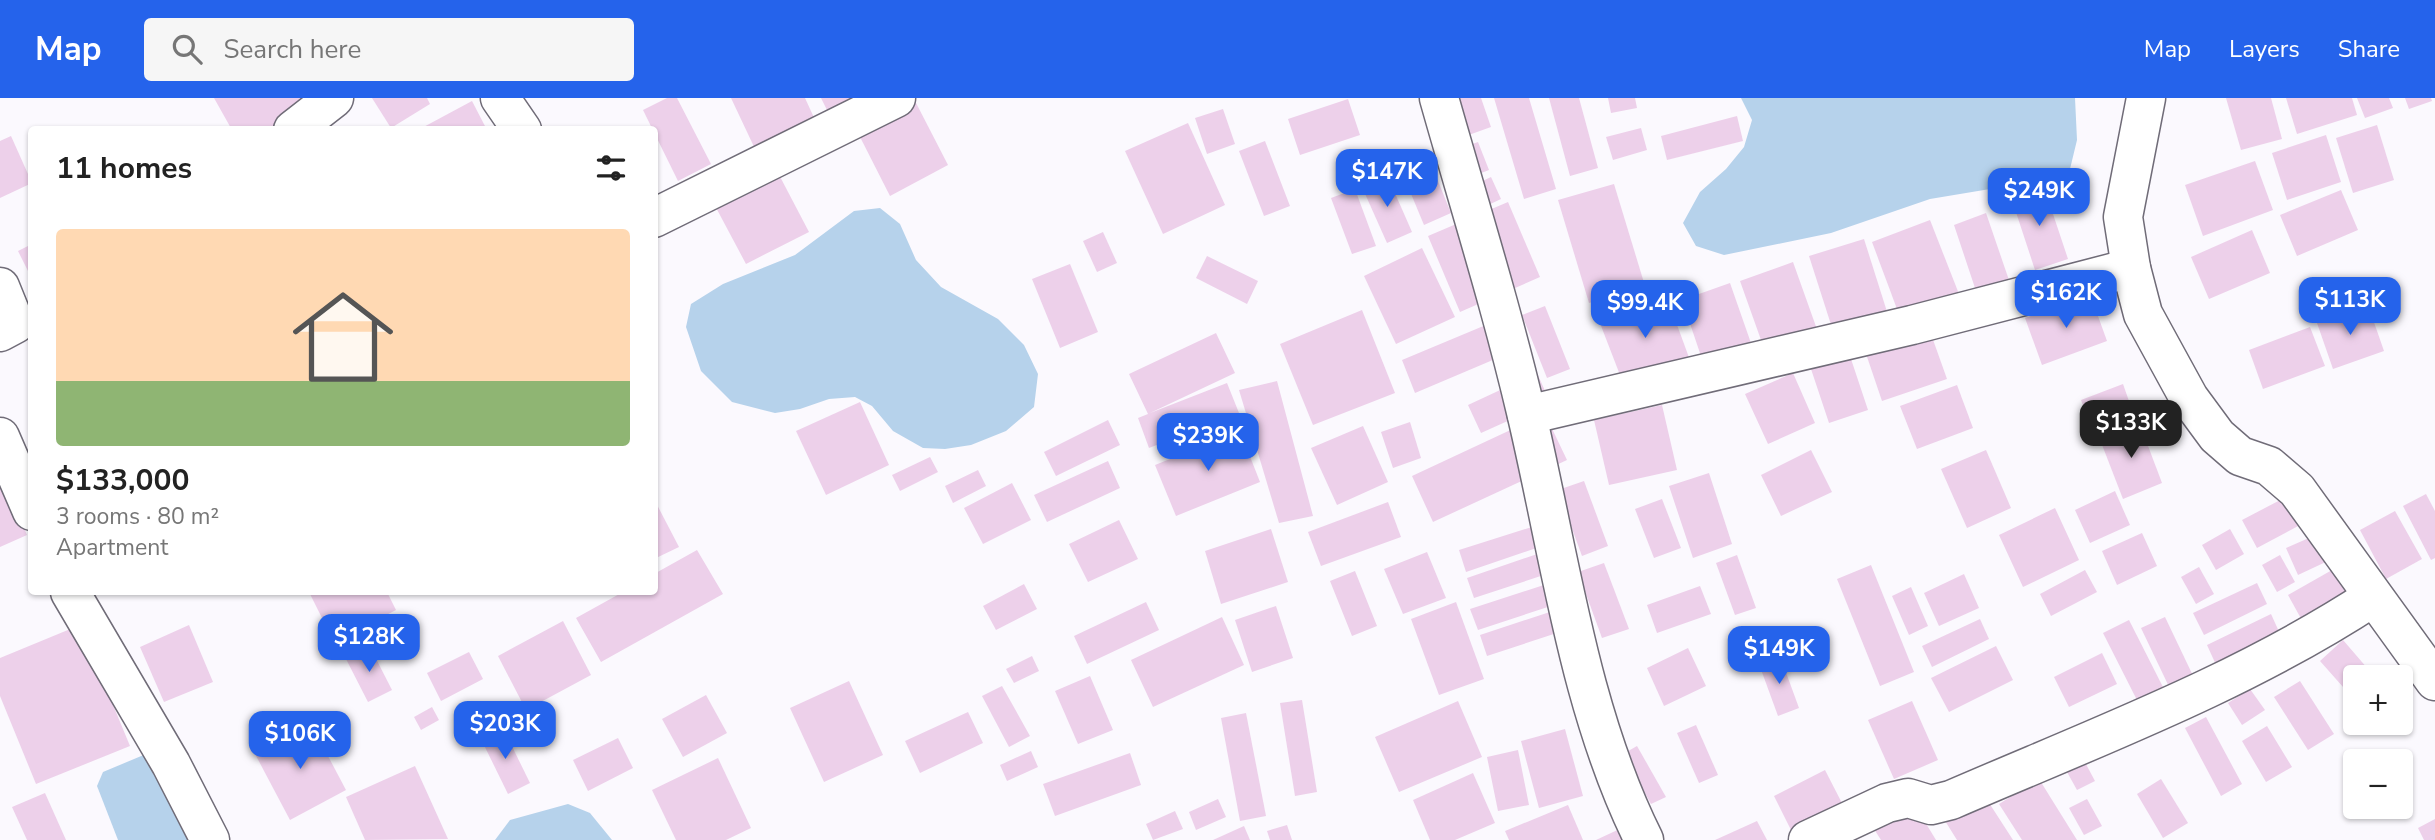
<!DOCTYPE html>
<meta charset="utf-8">
<style>
:root{--surface:#fff;--page:#f6f6f6;--text:#222;--muted:#767676;--accent:#2563eb}
body{margin:0;font-family:"Nunito Sans",sans-serif;background:var(--page);color:var(--text);height:100vh;display:flex;flex-direction:column;font-size:26px;white-space:nowrap}
*{box-sizing:border-box;margin:0}
p{font-size:23px;color:var(--muted)}
.icon{flex:none;width:38px;height:38px;fill:none;stroke:currentColor;stroke-width:2;stroke-linecap:round;stroke-linejoin:round}
.map{position:relative;flex:1;overflow:hidden}
.panel{position:absolute;left:28px;top:28px;width:630px;height:469px;display:flex;flex-direction:column;background:var(--surface);border-radius:7px;box-shadow:0 2px 5px #0004}
.panel>*{flex:none}
.buttons{position:absolute;left:2343px;top:567px;display:grid;gap:14px}
.buttons a{display:grid;place-items:center;width:70px;height:70px;border-radius:7px;background:var(--surface);box-shadow:0 2px 5px #0004;font-size:35px}
.price{position:absolute;translate:-50% -60px;padding:0 16px;border-radius:14px;background:var(--accent);color:#fff;font-size:23px;line-height:46px;filter:drop-shadow(0 2px 4px #0008)}
.price::after{content:'';position:absolute;left:50%;top:42px;width:21px;height:16px;margin-left:-10px;background:inherit;clip-path:polygon(0 0,100% 0,50% 100%)}
.price.active{background:#222;color:#fff}
ul{padding:0;list-style:none}
li{display:grid;align-content:center;gap:14px;height:371px;padding:0 28px}
li span{display:grid;place-items:center;height:217px;border-radius:7px;color:#555}
li>.icon{margin-inline-start:auto}
span .icon{width:126px;height:126px;fill:#fffc;stroke-width:1}
li b{font-size:30px}
h2{display:flex;justify-content:space-between;align-items:center;height:84px;padding:0 28px;font-size:30px}
header{display:flex;align-items:center;gap:42px;box-sizing:border-box;height:98px;padding:0 35px;background:var(--accent);color:#fff}
header strong{font-size:33px}
nav{display:flex;gap:38px;margin-inline-start:auto;font-size:24px}
.search{width:490px;height:63px;background:var(--page);display:flex;align-items:center;gap:18px;box-sizing:border-box;padding:0 24px;border-radius:7px;color:var(--muted);font-size:26px}
.map>svg:first-child{display:block}
.water{fill:#b6d2eb}
.building{fill:#edd0ea}
.lines{fill:none;stroke-linecap:round;stroke-linejoin:round}
.minor-casing{stroke:#706c78;stroke-width:41}
.minor{stroke:#fff;stroke-width:38}
</style>
<header>
<strong>Map</strong>
<div class="search"><svg class="icon" aria-label="search" viewBox="0 0 24 24"><circle cx="10" cy="10" r="6"/><path d="M15 15l6 6"/></svg>Search here</div>
<nav><a>Map</a><a>Layers</a><a>Share</a></nav>
</header>
<div class="map">
<svg width="2435" height="742" viewBox="0 0 2435 742">
<rect width="100%" height="100%" fill="#fbf9fe"/>
<!-- water -->
<g class="water">
<path d="M1741,0H2075L2077,42L2070,71L2008,88L1930,101L1831,135L1724,157L1696,148L1683,125L1700,94L1726,71L1744,49L1752,22Z"/>
<path d="M880,110L900,126L916,162L941,189L998,221L1024,247L1038,276L1034,309L1006,333L971,347L945,351L923,350L893,333L872,308L855,299L829,301L800,311L775,315L732,304L701,273L686,229L691,206L723,186L795,157L854,113Z"/>
<path d="M146,656L197,742H118L97,688L103,674Z"/>
<path d="M568,706L590,715L612,742H495L510,722Z"/>
</g>
<!-- building -->
<g class="building">
<path d="M214,0H347L291,32H232Z"/>
<path d="M372,0H427L430,6L391,30Z"/>
<path d="M667,0H677L711,66L678,83L643,12Z"/>
<path d="M731,0H805L816,24L756,53Z"/>
<path d="M821,0H856L829,16Z"/>
<path d="M1421,0H1481L1491,29L1438,48Z"/>
<path d="M1494,0H1529L1556,91L1524,101Z"/>
<path d="M1549,0H1579L1598,70L1570,78Z"/>
<path d="M1608,0H1635L1637,10L1611,15Z"/>
<path d="M2226,0H2271L2282,41L2241,52Z"/>
<path d="M2286,0H2352L2357,17L2297,36Z"/>
<path d="M2357,0H2389L2393,10L2365,20Z"/>
<path d="M2405,0H2431L2432,3L2409,11Z"/>
<path d="M1348,1L1360,37L1300,57L1288,21Z"/>
<path d="M472,3L487,32H418Z"/>
<path d="M915,3L948,67L890,98L857,33Z"/>
<path d="M1223,11L1235,46L1207,56L1195,20Z"/>
<path d="M1737,18L1743,43L1667,62L1661,38Z"/>
<path d="M1188,25L1225,107L1163,136L1125,53Z"/>
<path d="M2377,27L2394,82L2353,95L2336,40Z"/>
<path d="M1641,30L1647,52L1613,62L1606,39Z"/>
<path d="M2326,37L2341,84L2287,102L2272,55Z"/>
<path d="M11,38L32,85L0,100V43Z"/>
<path d="M1265,43L1290,108L1264,118L1239,53Z"/>
<path d="M1478,44L1489,72L1471,79L1461,50Z"/>
<path d="M1427,56L1451,115L1424,127L1399,67Z"/>
<path d="M2255,63L2273,112L2203,138L2185,87Z"/>
<path d="M776,71L809,134L746,166L713,104Z"/>
<path d="M1387,77L1412,134L1387,145L1362,89Z"/>
<path d="M1491,79L1501,101L1465,118L1455,96Z"/>
<path d="M1614,86L1645,188L1589,205L1558,102Z"/>
<path d="M2044,89L2068,161L2035,172L2011,99Z"/>
<path d="M1355,91L1376,148L1352,156L1331,100Z"/>
<path d="M2341,92L2358,132L2297,158L2280,117Z"/>
<path d="M1508,104L1540,179L1460,214L1428,138Z"/>
<path d="M1986,115L2011,188L1978,199L1954,127Z"/>
<path d="M1930,122L1959,196L1900,219L1872,144Z"/>
<path d="M2252,132L2270,175L2209,201L2191,159Z"/>
<path d="M1103,134L1117,165L1097,174L1083,143Z"/>
<path d="M1864,141L1889,220L1834,236L1809,158Z"/>
<path d="M32,146V173L29,175L18,153Z"/>
<path d="M1422,150L1455,219L1396,246L1364,178Z"/>
<path d="M1207,158L1258,183L1247,206L1196,180Z"/>
<path d="M1793,164L1819,237L1766,256L1740,183Z"/>
<path d="M1070,166L1098,234L1060,250L1032,181Z"/>
<path d="M1730,185L1752,248L1703,264L1682,202Z"/>
<path d="M1665,194L1691,265L1625,290L1598,220Z"/>
<path d="M2090,196L2107,243L2042,267L2025,220Z"/>
<path d="M2368,207L2384,253L2333,271L2317,225Z"/>
<path d="M1545,208L1570,271L1547,280L1522,217Z"/>
<path d="M1362,212L1395,295L1313,327L1280,246Z"/>
<path d="M1926,222L1947,281L1882,303L1862,244Z"/>
<path d="M1493,224L1507,256L1415,295L1402,262Z"/>
<path d="M2310,229L2325,268L2263,291L2249,252Z"/>
<path d="M1216,235L1235,275L1150,315L1227,285L1239,315L1149,350L1138,320L1148,316L1129,276Z"/>
<path d="M1850,258L1868,312L1829,325L1811,271Z"/>
<path d="M1537,275L1550,304L1481,335L1468,307Z"/>
<path d="M1793,275L1815,325L1768,346L1745,296Z"/>
<path d="M1277,283L1313,418L1279,425L1239,292Z"/>
<path d="M2123,286L2130,306L2089,323L2081,302Z"/>
<path d="M1957,287L1973,330L1917,351L1900,308Z"/>
<path d="M860,304L889,367L826,397L796,333Z"/>
<path d="M1662,307L1677,372L1609,387L1594,322Z"/>
<path d="M1545,316L1567,362L1433,424L1412,378Z"/>
<path d="M1108,322L1120,347L1056,378L1044,354Z"/>
<path d="M1410,324L1421,360L1393,370L1381,334Z"/>
<path d="M2139,324L2162,385L2123,401L2099,339Z"/>
<path d="M1363,328L1388,384L1337,407L1311,350Z"/>
<path d="M1240,333L1260,384L1176,418L1155,367Z"/>
<path d="M1811,352L1832,394L1781,418L1761,377Z"/>
<path d="M1986,352L2011,410L1967,430L1941,371Z"/>
<path d="M930,359L938,374L900,393L892,377Z"/>
<path d="M1108,363L1120,390L1047,424L1034,397Z"/>
<path d="M978,372L986,388L953,405L945,388Z"/>
<path d="M1709,375L1732,446L1693,460L1669,388Z"/>
<path d="M3,383L27,437L0,449V385Z"/>
<path d="M1584,383L1608,448L1582,458L1558,392Z"/>
<path d="M1012,385L1031,422L983,446L964,410Z"/>
<path d="M2115,393L2130,427L2090,445L2075,412Z"/>
<path d="M2426,396L2435,413V460L2431,462L2403,408Z"/>
<path d="M2286,399L2300,427L2257,450L2242,422Z"/>
<path d="M654,401L679,449L654,461Z"/>
<path d="M1662,401L1681,450L1654,460L1635,411Z"/>
<path d="M1388,404L1401,439L1321,468L1308,434Z"/>
<path d="M2055,410L2079,462L2023,489L1999,437Z"/>
<path d="M2395,413L2422,461L2386,481L2360,432Z"/>
<path d="M1119,422L1138,461L1088,484L1069,446Z"/>
<path d="M1541,426L1548,446L1466,474L1459,452Z"/>
<path d="M1271,431L1288,484L1221,506L1205,453Z"/>
<path d="M2230,431L2244,456L2216,472L2202,447Z"/>
<path d="M2142,435L2157,468L2117,487L2102,453Z"/>
<path d="M2318,436L2330,462L2298,477L2286,450Z"/>
<path d="M697,452L723,496L601,564L576,520L623,494H654V476Z"/>
<path d="M1549,452L1556,473L1474,500L1467,480Z"/>
<path d="M1427,454L1446,500L1403,516L1384,471Z"/>
<path d="M2362,455L2389,501L2314,544L2288,497Z"/>
<path d="M1737,457L1756,510L1735,517L1716,465Z"/>
<path d="M2280,457L2295,484L2277,494L2262,467Z"/>
<path d="M1604,465L1629,531L1602,540L1578,474Z"/>
<path d="M1871,467L1914,574L1880,588L1837,481Z"/>
<path d="M2199,469L2214,496L2196,506L2181,479Z"/>
<path d="M2085,472L2097,494L2051,518L2040,496Z"/>
<path d="M1355,473L1377,528L1352,538L1330,483Z"/>
<path d="M1964,476L1979,510L1939,528L1924,495Z"/>
<path d="M1553,484L1560,505L1478,532L1470,511Z"/>
<path d="M2257,485L2267,506L2204,537L2193,515Z"/>
<path d="M1024,486L1037,511L996,532L983,508Z"/>
<path d="M1700,488L1711,516L1657,535L1647,507Z"/>
<path d="M1911,489L1928,528L1909,537L1892,498Z"/>
<path d="M309,494H387L396,512L334,544Z"/>
<path d="M1146,504L1159,532L1087,566L1074,538Z"/>
<path d="M1456,504L1484,581L1439,597L1411,521Z"/>
<path d="M1276,508L1293,560L1252,574L1235,522Z"/>
<path d="M1562,510L1569,531L1487,558L1480,537Z"/>
<path d="M2271,516L2281,538L2217,569L2207,547Z"/>
<path d="M1222,519L1244,567L1153,609L1131,562Z"/>
<path d="M2165,519L2196,584L2172,595L2141,530Z"/>
<path d="M1980,521L1989,541L1932,569L1922,548Z"/>
<path d="M2129,522L2167,597L2141,610L2103,535Z"/>
<path d="M563,523L591,577L526,612L498,558Z"/>
<path d="M80,527L130,648L36,686L0,598V560Z"/>
<path d="M189,527L213,584L164,604L140,549Z"/>
<path d="M2343,542L2374,578L2356,579V594L2351,598L2320,563Z"/>
<path d="M1996,548L2013,582L1949,614L1931,580Z"/>
<path d="M370,549L392,592L368,604L346,561Z"/>
<path d="M1688,550L1706,588L1664,608L1647,570Z"/>
<path d="M469,554L483,581L441,603L427,575Z"/>
<path d="M2102,555L2117,586L2069,609L2054,579Z"/>
<path d="M1032,558L1039,573L1014,585L1006,571Z"/>
<path d="M1780,558L1799,610L1778,618L1759,566Z"/>
<path d="M1090,578L1113,632L1078,646L1055,593Z"/>
<path d="M849,583L883,657L824,684L790,610Z"/>
<path d="M2300,583L2334,636L2308,652L2274,599Z"/>
<path d="M1002,588L1030,638L1009,649L982,598Z"/>
<path d="M2250,591L2265,612L2242,627L2228,605Z"/>
<path d="M706,597L727,635L683,659L662,621Z"/>
<path d="M1302,602L1317,694L1295,698L1280,605Z"/>
<path d="M1458,603L1482,659L1399,694L1375,639Z"/>
<path d="M1912,603L1938,662L1894,681L1868,622Z"/>
<path d="M432,609L439,622L421,632L414,619Z"/>
<path d="M968,614L983,645L920,675L905,643Z"/>
<path d="M1246,615L1266,718L1240,723L1221,620Z"/>
<path d="M2206,619L2242,686L2221,698L2185,630Z"/>
<path d="M310,624L346,692L290,722L254,654Z"/>
<path d="M1696,627L1718,677L1699,685L1677,635Z"/>
<path d="M2267,628L2292,669L2266,684L2242,643Z"/>
<path d="M503,630L530,685L508,696L481,641Z"/>
<path d="M1565,631L1583,698L1539,710L1521,643Z"/>
<path d="M618,640L633,670L588,693L573,662Z"/>
<path d="M1637,648L1666,699L1651,706L1623,656Z"/>
<path d="M1518,652L1529,707L1498,713L1487,659Z"/>
<path d="M1031,653L1038,669L1007,683L1000,667Z"/>
<path d="M1130,655L1141,687L1055,718L1043,686Z"/>
<path d="M2080,655L2095,683L2077,692L2062,665Z"/>
<path d="M718,660L751,730L726,742H676L652,692Z"/>
<path d="M415,668L448,741L365,742L346,699Z"/>
<path d="M1825,672L1845,711L1793,736L1774,698Z"/>
<path d="M1473,675L1495,725L1455,742H1430L1413,702Z"/>
<path d="M2039,681L2077,742H2022L1999,706Z"/>
<path d="M2161,681L2188,725L2163,740L2137,696Z"/>
<path d="M1982,694L2013,742H1957L1942,718Z"/>
<path d="M45,695L66,742H27L12,709Z"/>
<path d="M1218,701L1226,719L1196,732L1189,714Z"/>
<path d="M2087,701L2102,728L2084,737L2069,710Z"/>
<path d="M1914,706L1936,742H1881L1874,731Z"/>
<path d="M1568,707L1583,742H1509L1505,733Z"/>
<path d="M1175,713L1183,731L1153,742L1146,726Z"/>
<path d="M2435,721V742H2424L2418,730Z"/>
<path d="M1757,723L1767,742H1715Z"/>
<path d="M1287,727L1292,742H1270L1267,733Z"/>
<path d="M1244,728L1250,742H1213Z"/>
<path d="M1626,728L1632,742H1596Z"/>
</g>
<g class="lines">
<defs>
<g id="minor">
<path d="M500,0L522,32"/>
<path d="M1439,0C1469,106 1502,211 1527,318C1560,458 1579,612 1644,742"/>
<path d="M2146,0L2123,119L2131,170L2143,216L2189,300L2217,338L2240,358L2269,368L2297,392L2435,583"/>
<path d="M293,32L334,0"/>
<path d="M654,120L896,0"/>
<path d="M0,189L15,226L0,234"/>
<path d="M1527,317L1912,227L2131,170"/>
<path d="M0,339L32,413"/>
<path d="M70,494L171,666L210,742"/>
<path d="M1808,742L1887,705L1908,700L1931,707L1951,702C2094,640 2242,585 2373,499"/>
</g>
</defs>
<!-- minor casing -->
<use href="#minor" class="minor-casing"/>
<!-- minor -->
<use href="#minor" class="minor"/>
</g>
</svg>
<div class="buttons">
<a>+</a>
<a>−</a>
</div>
<b class="price" style="left:1387px;top:111px">$147K</b>
<b class="price" style="left:2039px;top:130px">$249K</b>
<b class="price" style="left:2066px;top:232px">$162K</b>
<b class="price" style="left:2350px;top:239px">$113K</b>
<b class="price" style="left:1645px;top:242px">$99.4K</b>
<b class="price active" style="left:2131px;top:362px">$133K</b>
<b class="price" style="left:1208px;top:375px">$239K</b>
<b class="price" style="left:369px;top:576px">$128K</b>
<b class="price" style="left:1779px;top:588px">$149K</b>
<b class="price" style="left:505px;top:663px">$203K</b>
<b class="price" style="left:300px;top:673px">$106K</b>
<section class="panel">
<h2>11 homes<svg class="icon" aria-label="filters" viewBox="0 0 24 24"><path d="M4 7h16M4 17h16"/><circle cx="9" cy="7" r="2"/><circle cx="15" cy="17" r="2"/></svg></h2>
<ul>
<li><span style="background:linear-gradient(#ffd9b3 70%,#8fb573 0)"><svg class="icon" aria-label="home" viewBox="0 0 24 24"><path d="M3 11l9-7 9 7M6 9v11h12V9"/></svg></span><div><b>$133,000</b><p>3 rooms · 80 m²</p><p>Apartment</p></div></li>
</ul>
</section>
</div>
